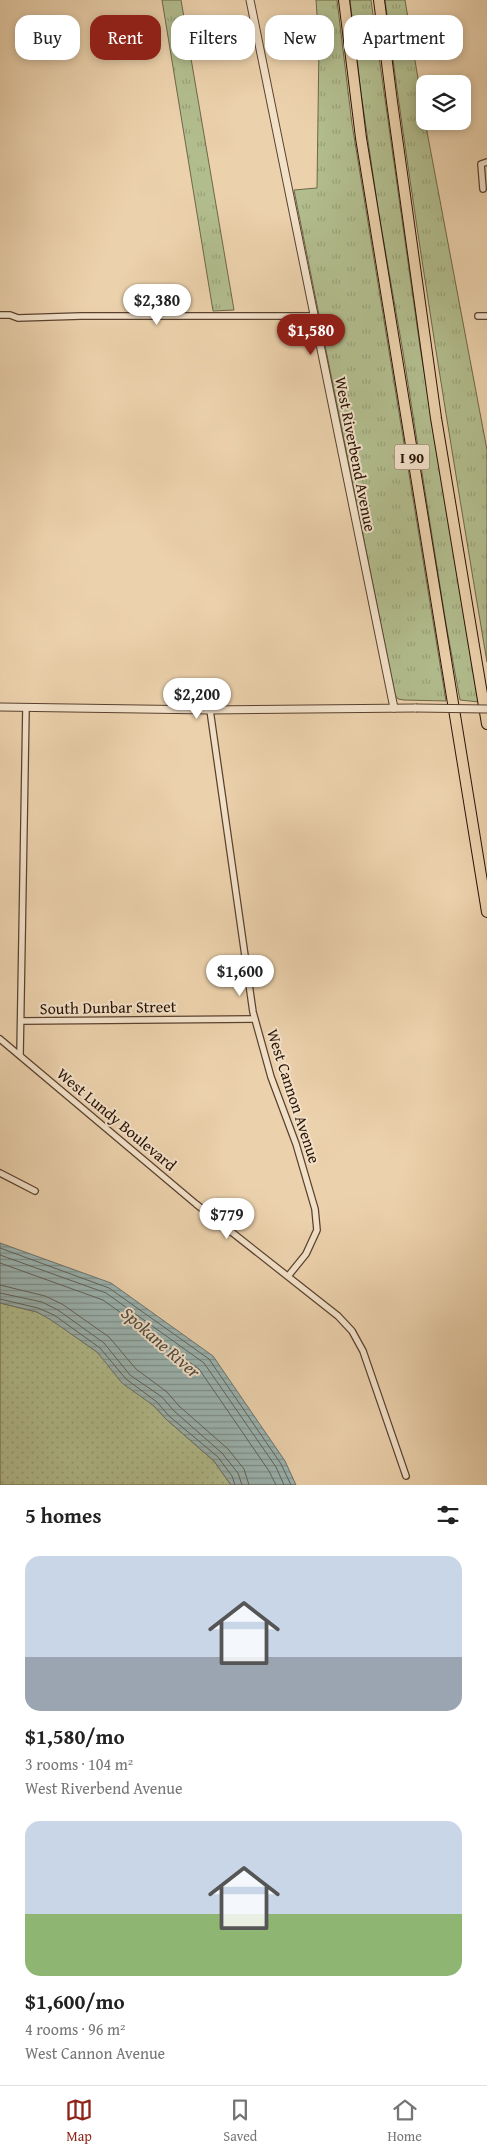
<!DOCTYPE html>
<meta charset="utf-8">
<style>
:root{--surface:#fff;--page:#f6f6f6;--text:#222;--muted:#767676;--line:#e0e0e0;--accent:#8f2418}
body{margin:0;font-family:"Gentium Book Plus",serif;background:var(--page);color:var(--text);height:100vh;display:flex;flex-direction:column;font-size:19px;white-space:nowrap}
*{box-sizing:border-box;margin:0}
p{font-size:16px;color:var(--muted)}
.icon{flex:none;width:28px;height:28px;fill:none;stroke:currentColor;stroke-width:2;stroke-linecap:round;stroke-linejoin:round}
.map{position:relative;height:1485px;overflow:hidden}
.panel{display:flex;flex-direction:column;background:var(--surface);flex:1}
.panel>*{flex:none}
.guide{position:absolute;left:15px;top:15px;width:458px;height:45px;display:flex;gap:10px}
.tools{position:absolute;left:416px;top:75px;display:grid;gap:10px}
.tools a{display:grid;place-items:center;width:55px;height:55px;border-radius:10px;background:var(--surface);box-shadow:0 2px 8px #0003;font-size:25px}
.price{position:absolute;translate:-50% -42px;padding:0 11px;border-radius:18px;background:#fff;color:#222;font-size:16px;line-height:32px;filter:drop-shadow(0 1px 2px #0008)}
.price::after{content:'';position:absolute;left:50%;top:30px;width:15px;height:11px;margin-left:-8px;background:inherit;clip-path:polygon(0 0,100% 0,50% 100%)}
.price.on{background:var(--accent);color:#fff}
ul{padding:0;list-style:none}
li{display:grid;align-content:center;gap:10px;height:265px;padding:0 25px}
li span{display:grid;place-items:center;height:155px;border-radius:15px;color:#555}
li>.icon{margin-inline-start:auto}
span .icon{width:90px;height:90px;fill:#fffc;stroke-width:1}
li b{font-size:21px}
h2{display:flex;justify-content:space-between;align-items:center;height:60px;padding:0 25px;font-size:21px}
.chip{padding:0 18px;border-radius:15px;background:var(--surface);box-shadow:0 2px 8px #0003;font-size:18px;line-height:45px}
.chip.on{background:var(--accent);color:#fff}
.menu{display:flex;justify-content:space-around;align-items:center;height:70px;border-top:1px solid var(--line);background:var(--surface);font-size:14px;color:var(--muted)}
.menu a{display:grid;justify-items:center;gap:2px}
.menu .on{color:var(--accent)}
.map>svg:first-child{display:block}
.grass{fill:url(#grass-tufts);stroke:#6e6749}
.park{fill:url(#park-dots);stroke:#6e6749}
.water{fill:url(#water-rules);stroke:#6d736d}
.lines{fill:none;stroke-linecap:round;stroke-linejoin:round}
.shore{stroke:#62635c;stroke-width:1}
.minor-casing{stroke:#5a412e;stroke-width:8}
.tertiary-casing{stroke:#5a412e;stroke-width:9}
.motorway-casing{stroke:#291104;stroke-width:12}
.minor{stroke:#f2e1c9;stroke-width:5.5}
.tertiary{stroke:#f2e1c9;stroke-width:7}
.motorway{stroke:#ebd1ac;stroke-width:10}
.tertiary-bridge-casing{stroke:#5a412e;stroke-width:9;stroke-linecap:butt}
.tertiary-bridge{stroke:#f2e1c9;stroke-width:7}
.labels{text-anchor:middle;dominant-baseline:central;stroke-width:4;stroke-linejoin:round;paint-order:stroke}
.shield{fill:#f2e1c9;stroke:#654f3f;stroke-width:1}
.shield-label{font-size:15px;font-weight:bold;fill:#291104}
.street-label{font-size:16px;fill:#291104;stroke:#f2e1c9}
.water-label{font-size:18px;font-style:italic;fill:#514a41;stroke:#f2e1c9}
</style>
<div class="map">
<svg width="487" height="1485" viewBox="0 0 487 1485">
<defs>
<pattern id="grass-tufts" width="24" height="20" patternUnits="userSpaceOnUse" patternTransform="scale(1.25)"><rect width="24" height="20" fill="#b2bd8e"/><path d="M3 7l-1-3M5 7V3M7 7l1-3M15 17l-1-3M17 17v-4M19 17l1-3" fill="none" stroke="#99a179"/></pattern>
<pattern id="park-dots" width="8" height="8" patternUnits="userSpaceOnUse" patternTransform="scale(1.25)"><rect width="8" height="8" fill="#b2bd8e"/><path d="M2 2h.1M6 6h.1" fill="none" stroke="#99a179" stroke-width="1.8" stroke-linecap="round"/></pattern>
<pattern id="water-rules" width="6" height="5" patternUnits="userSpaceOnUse" patternTransform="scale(1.25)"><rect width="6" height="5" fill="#9bb5b3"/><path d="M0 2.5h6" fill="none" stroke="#7e928f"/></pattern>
</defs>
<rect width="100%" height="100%" fill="#ebd1ac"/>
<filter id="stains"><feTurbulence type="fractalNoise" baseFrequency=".004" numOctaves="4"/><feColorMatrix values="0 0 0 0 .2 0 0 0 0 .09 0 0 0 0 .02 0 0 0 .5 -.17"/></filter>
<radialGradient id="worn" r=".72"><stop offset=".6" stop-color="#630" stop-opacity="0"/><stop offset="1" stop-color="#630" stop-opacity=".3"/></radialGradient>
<!-- grass -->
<g class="grass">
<path d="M162,0H181L234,310L213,311Z"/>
<path d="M316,0H337L352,124L446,701L404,700L398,699L395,695L294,190L317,188L319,43Z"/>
<path d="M350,0H371L420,347L479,702L460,700L446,624L403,352L378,209L361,93Z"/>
<path d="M385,0H405L425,121L487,450V662C450,442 414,222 385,0Z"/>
</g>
<!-- park -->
<path class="park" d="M0,1303L37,1312L52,1320L97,1352L154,1406L166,1419L214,1461L231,1485H0Z"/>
<!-- water -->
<path class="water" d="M0,1243L111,1283L213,1356L285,1461L296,1485H231L214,1461L166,1419L154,1406L122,1383L97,1352L51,1320L37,1312L0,1303Z"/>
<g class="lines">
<!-- shore -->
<g class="shore">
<path d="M0,1248L109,1288L209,1359L281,1464L291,1485"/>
<path d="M0,1255L106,1293L204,1363L276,1467L284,1485"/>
<path d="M0,1263L103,1300L199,1369L269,1471L276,1485"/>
<path d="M0,1285L45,1296L62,1304L109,1337L136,1369L167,1392L179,1406L228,1449L244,1469L249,1485"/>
<path d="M0,1293L42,1302L58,1310L104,1343L130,1375L162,1397L174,1411L222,1453L238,1473L242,1485"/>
<path d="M0,1299L38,1308L54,1315L100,1348L126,1379L157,1402L169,1416L218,1457L232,1476L235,1485"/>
</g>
<defs>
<g id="minor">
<path d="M483,189L481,164L487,162"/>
<path d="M0,315H10L18,318L81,316H314"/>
<path d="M478,316H487"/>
<path d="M210,710L253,1012L271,1077L296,1144L315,1209L317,1230L306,1254L289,1275"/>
<path d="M21,1021L254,1019"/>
<path d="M0,1039L196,1204L338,1316L352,1331L363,1351L406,1476"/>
<path d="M20,1055L26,707"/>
<path d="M0,1173L35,1191"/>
</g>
<g id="tertiary">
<path d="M250,0L394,708"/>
<path d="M0,707L210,710L416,708"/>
</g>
<g id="motorway">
<path d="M344,0L361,138L487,912"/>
<path d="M379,0L392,102L436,418L487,724"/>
</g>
</defs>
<!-- minor casing -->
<use href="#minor" class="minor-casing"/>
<!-- tertiary casing -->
<use href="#tertiary" class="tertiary-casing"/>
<!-- motorway casing -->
<use href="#motorway" class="motorway-casing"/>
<!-- minor -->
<use href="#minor" class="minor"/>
<!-- tertiary -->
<use href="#tertiary" class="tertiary"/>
<!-- motorway -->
<use href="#motorway" class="motorway"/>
<defs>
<path id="tertiary-bridge" d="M416,708L487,709"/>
</defs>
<!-- tertiary-bridge casing -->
<use href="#tertiary-bridge" class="tertiary-bridge-casing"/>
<!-- tertiary-bridge -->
<use href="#tertiary-bridge" class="tertiary-bridge"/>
</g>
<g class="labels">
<!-- shield labels -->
<rect class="shield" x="394.5" y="444.5" width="35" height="25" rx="4"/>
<g class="shield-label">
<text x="412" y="457">I 90</text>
</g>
<!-- street labels -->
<g class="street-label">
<text transform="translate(356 454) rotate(79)">West Riverbend Avenue</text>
<text transform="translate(108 1007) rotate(-1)">South Dunbar Street</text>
<text transform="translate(294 1096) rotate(72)">West Cannon Avenue</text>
<text transform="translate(117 1119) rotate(40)">West Lundy Boulevard</text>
</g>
<!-- water labels -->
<g class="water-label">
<text transform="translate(161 1342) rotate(41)">Spokane River</text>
</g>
</g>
<rect width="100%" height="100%" filter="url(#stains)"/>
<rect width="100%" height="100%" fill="url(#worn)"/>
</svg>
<div class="tools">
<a><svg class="icon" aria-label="layers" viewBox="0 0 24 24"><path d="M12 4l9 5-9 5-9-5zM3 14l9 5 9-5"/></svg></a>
</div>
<b class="price" style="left:157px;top:326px">$2,380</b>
<b class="price on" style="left:311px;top:356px">$1,580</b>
<b class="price" style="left:197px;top:720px">$2,200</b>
<b class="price" style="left:240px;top:997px">$1,600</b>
<b class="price" style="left:227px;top:1240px">$779</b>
<div class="guide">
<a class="chip">Buy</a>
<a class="chip on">Rent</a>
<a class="chip">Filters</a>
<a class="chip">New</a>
<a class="chip">Apartment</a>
</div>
</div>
<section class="panel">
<h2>5 homes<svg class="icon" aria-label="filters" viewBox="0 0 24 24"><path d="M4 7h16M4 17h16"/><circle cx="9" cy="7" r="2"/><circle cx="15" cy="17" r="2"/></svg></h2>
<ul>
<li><span style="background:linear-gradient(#c9d6e8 65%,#9aa5b1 0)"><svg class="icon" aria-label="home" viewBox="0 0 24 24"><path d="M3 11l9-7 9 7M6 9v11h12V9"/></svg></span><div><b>$1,580/mo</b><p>3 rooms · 104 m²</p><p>West Riverbend Avenue</p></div></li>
<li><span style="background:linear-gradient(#c9d6e8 60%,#8fb573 0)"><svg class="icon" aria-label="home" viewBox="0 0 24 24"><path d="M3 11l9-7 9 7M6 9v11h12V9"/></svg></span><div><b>$1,600/mo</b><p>4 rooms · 96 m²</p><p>West Cannon Avenue</p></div></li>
</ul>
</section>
<nav class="menu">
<a class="on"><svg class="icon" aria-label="map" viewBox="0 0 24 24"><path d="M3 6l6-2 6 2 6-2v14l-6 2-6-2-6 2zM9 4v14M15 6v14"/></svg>Map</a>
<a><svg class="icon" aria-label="saved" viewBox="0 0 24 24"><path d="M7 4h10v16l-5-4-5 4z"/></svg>Saved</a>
<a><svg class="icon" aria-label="home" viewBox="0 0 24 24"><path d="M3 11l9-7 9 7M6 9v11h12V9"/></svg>Home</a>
</nav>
